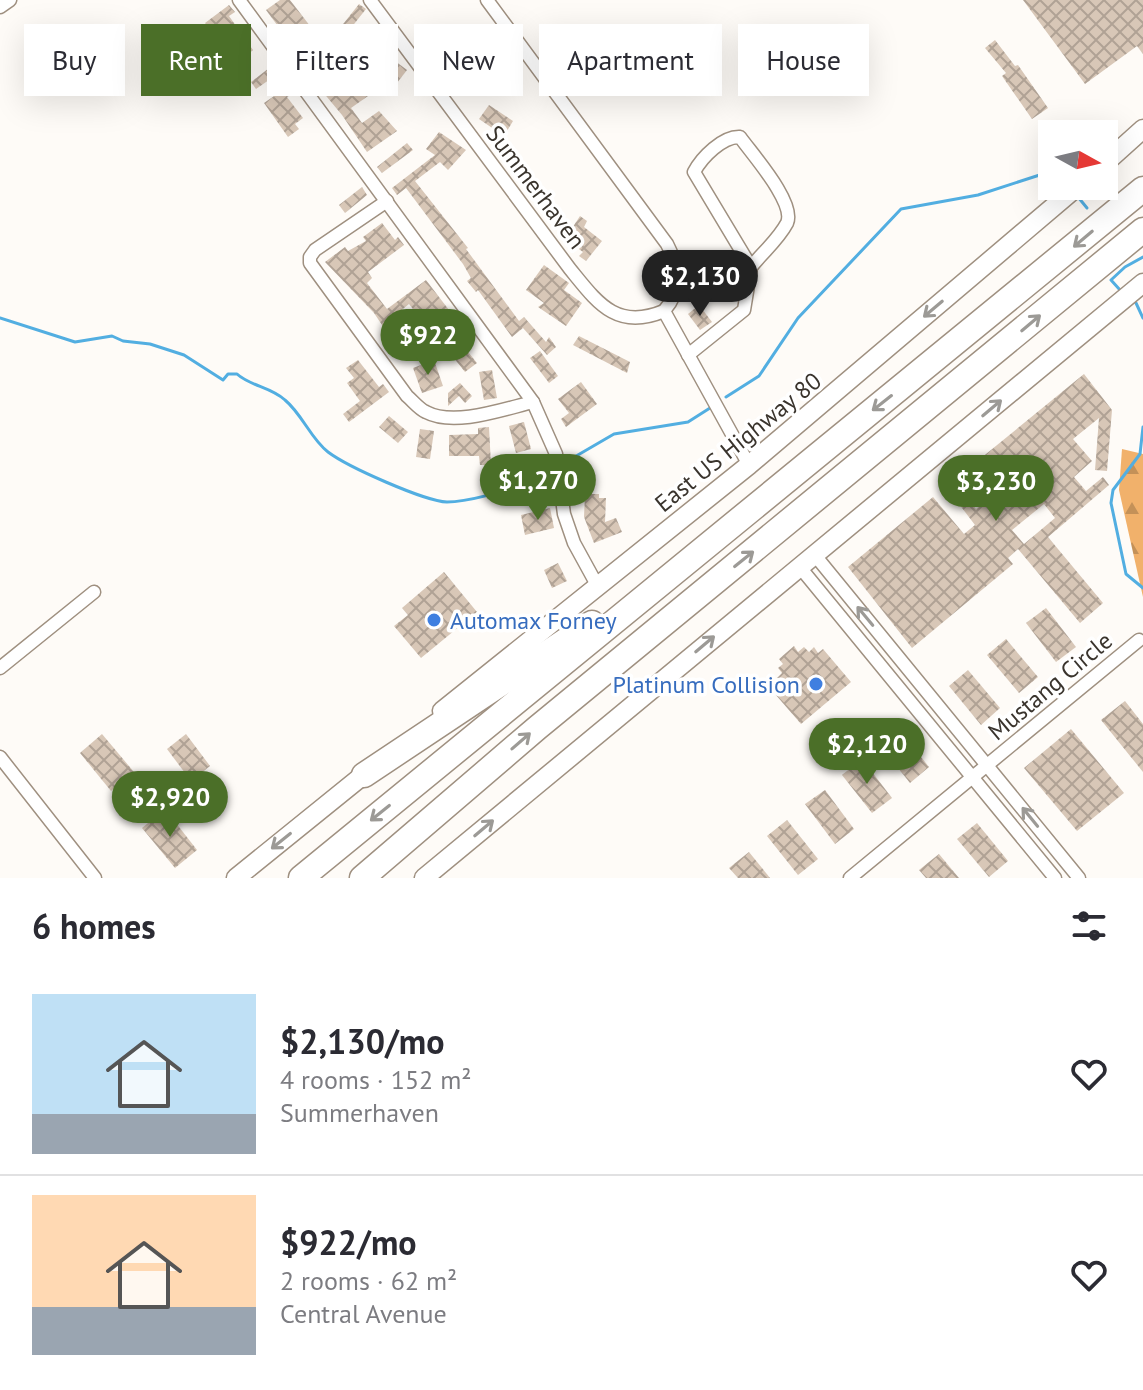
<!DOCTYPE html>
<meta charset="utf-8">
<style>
:root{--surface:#fff;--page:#f2f2f3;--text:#2b2b33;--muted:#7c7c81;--line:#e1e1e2;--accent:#4b6f28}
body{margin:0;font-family:"PT Sans",sans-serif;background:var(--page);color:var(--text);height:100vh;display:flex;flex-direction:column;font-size:30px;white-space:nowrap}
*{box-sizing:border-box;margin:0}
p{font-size:26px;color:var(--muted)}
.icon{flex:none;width:44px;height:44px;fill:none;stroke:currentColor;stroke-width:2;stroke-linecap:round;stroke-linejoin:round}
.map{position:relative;height:878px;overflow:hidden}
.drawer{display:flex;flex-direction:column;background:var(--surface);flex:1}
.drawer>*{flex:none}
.hud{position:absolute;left:24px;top:24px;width:1096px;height:72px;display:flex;gap:16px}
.needle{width:52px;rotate:98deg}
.buttons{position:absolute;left:1038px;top:120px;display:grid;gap:16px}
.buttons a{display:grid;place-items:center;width:80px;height:80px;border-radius:0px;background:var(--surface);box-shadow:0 8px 32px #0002;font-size:40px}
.price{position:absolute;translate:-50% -68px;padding:0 18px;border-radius:28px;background:var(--accent);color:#fff;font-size:26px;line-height:52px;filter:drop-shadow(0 2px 4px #0008)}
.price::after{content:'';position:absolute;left:50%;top:48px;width:24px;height:18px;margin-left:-12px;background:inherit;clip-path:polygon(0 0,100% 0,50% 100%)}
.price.selected{background:#222;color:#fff}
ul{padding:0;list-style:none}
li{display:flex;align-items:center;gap:24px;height:200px;padding:0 32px}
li+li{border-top:2px solid var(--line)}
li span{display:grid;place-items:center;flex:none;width:224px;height:160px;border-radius:0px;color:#555}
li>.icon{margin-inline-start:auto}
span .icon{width:96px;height:96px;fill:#fffc;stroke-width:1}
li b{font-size:34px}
h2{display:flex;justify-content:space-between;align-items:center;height:96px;padding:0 32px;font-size:34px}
.tag{padding:0 28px;border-radius:0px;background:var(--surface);box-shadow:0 8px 32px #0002;font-size:28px;line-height:72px}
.tag.selected{background:var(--accent);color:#fff}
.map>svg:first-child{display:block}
.forest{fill:url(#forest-firs)}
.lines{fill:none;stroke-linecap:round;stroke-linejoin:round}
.stream{stroke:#52aee1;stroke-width:3}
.building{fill:url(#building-cross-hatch);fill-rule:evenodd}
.minor-casing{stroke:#9f9080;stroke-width:15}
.secondary-casing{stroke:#9f9080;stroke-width:21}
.motorway-casing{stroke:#9f9080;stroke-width:27}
.minor{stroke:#fff;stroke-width:12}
.secondary{stroke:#fff;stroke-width:18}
.motorway{stroke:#fff;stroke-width:24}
.oneway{stroke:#9c9a96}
.shop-dot{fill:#3f7fe0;stroke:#fff;stroke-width:3}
.labels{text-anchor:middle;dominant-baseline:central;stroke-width:7;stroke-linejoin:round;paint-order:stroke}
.street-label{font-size:24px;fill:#3a342d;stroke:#fff}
.shop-label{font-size:24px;fill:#366cbe;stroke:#fff;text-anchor:start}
</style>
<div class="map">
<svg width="1143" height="878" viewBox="0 0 1143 878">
<defs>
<pattern id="forest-firs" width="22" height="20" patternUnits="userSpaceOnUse" patternTransform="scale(2)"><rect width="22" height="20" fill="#f1b16b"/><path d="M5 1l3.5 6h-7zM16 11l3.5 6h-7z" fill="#c49158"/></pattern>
<pattern id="building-cross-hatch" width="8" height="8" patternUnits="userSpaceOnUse" patternTransform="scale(2)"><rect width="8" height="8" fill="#d8c7b7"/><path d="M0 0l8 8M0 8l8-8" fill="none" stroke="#b0a295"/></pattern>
</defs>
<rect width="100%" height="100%" fill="#fefbf7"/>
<!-- forest -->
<path class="forest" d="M1122,449L1143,454V597L1119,490Z"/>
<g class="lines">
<!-- stream -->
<g class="stream">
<path d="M1078,197L1087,208"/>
<path d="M1120,290L1111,280L1125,267L1143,257"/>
<path d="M1136,303L1143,318"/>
<path d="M0,318L75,342L112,336L123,341L150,344L184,355L223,380L228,374H237C250,386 271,387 285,400C302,414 311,439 328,452C348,467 424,501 447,502C475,502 521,485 549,477"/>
<path d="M726,397L759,376L798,318L901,209L978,195L1052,171"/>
<path d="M1143,427L1140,454L1113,490L1111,503L1126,574L1143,588"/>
<path d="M571,459L614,434L688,422L710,408"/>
</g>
</g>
<!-- building -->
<g class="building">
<path d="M280,0H290L317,35L300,56L266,10Z"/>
<path d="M1023,0H1143V54L1137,46L1085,84Z"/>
<path d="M359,4L366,9L343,38L336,33Z"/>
<path d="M229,5L235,12L229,16L253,50L242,59L233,46L228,50L213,28L210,30L205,23Z"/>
<path d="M995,40L1015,66L1018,65L1048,108L1032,119L1002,76L1006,73L985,48Z"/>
<path d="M383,52L407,70L393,88L370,69Z"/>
<path d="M273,65L279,73L256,89L251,82Z"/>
<path d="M349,70L368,96L351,108L362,123L379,111L397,131L367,152L342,115L322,91Z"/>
<path d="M287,83L294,93L287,97L303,118L295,124L299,129L288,137L264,103L277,94L275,91Z"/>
<path d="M489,105L513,121L504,136L479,119Z"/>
<path d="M439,132L466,150L448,170L440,162L415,181L468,248L466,249L519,321L524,317L546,342L549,337L556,347L547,355L523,328L512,337L478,290L476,292L467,281L471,278L463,264L406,188L397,195L392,188L435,155L426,149Z"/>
<path d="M407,143L413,150L382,173L377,167Z"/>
<path d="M362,187L367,195L345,213L339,205Z"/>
<path d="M580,216L587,221L584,227L602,241L586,261L579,256L583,252L565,239Z"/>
<path d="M382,223L395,240L398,237L404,245L368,272L372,278L367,283L387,309L426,280L449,310L427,327L409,304L394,316L413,345L398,356L390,345L394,343L374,313L325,262L345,247L348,251L366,241L363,237Z"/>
<path d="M544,265L569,283L564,290L582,303L566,326L538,307L544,303L526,290Z"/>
<path d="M698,283L735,289L734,299L696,294Z"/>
<path d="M699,305L712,322L700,330L688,314Z"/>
<path d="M452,332L477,363L465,372L449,352L441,358L433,347Z"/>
<path d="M579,336L630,362L627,373L573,345Z"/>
<path d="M540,351L558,376L549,383L530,358Z"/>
<path d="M358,360L379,387L383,384L389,392L349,422L343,414L360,401L347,383L354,378L346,368Z"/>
<path d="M434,360L443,386L422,393L413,368Z"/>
<path d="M492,370L497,398L484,400L479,372Z"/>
<path d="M1084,374L1112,410L1107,471L1095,470L1099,418L1073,439L1092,461L1074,477L1086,491L1103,477L1109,485L1048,537L1103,603L1080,623L1018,549L1008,558L1013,564L912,648L848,567L933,497L964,534L975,525L946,487L954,481L976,509L997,491L975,463ZM1044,504L1055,518L1024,544L1012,530Z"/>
<path d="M581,382L597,404L566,427L561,419L569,413L558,399Z"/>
<path d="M460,383L472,396L465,403L459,396L448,406V393Z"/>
<path d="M389,416L408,432L398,443L379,427Z"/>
<path d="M524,422L531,449L516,453L509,426Z"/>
<path d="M489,427L491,465H480L479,456H449V435L478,434V428Z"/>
<path d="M420,429L434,431L430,459L416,457Z"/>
<path d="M585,494H599V498H606L605,522L616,518L622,532L594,543L584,517Z"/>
<path d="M550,508L554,528L525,535L521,515Z"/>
<path d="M558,563L567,581L552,588L544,570Z"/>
<path d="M444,572L477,612L421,658L394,626L408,615L402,608Z"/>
<path d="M1046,608L1076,647L1056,662L1026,623Z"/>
<path d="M1006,639L1038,677L1019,693L987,655Z"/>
<path d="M794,646L798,652L804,647L809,652L814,647L818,653L823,649L851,682L801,724L775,694L785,686L777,678L782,673L778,668L783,664L779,659Z"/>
<path d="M968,670L1000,708L981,725L949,686Z"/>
<path d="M1125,701L1143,724V772L1101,720Z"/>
<path d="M898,728L929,767L910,783L879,744Z"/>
<path d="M1071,729L1124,793L1077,831L1024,768Z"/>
<path d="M102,734L134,772L111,791L80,753Z"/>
<path d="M186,734L210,766L191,781L167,749Z"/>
<path d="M862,759L892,798L872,813L842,775Z"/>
<path d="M825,790L854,829L835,844L805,804Z"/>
<path d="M165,809L197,850L175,868L142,828Z"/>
<path d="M787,820L818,859L798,875L767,836Z"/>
<path d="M977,823L1008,861L989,877L957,839Z"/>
<path d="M749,852L770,878H738L729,868Z"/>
<path d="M939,854L959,878H926L919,870Z"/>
</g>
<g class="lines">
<defs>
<g id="minor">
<path d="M239,0L533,402L556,454L564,514L574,543L597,585"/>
<path d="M370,0L570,269C597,302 616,331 664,311"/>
<path d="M487,0L667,244C680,270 683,288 664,311L749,465"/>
<path d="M0,7L10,0"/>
<path d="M387,201L315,250L310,257V263L407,396C413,401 419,409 426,412C454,427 504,409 533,402"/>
<path d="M688,355L744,310L751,267L694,172C702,157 723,136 740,137C752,154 796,203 787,223C778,240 763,252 751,267"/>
<path d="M814,554L1079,878"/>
<path d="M799,566L1055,878"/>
<path d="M0,668L94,592"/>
<path d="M0,757L95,878"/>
<path d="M850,878L1139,640"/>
</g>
<g id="secondary">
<path d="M1104,164L1143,129"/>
<path d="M442,711L749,465L1078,186"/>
<path d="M236,878L372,768"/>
<path d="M424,878L1143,283"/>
</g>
<g id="motorway">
<path d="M364,775L592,623"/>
<path d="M301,878L1143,189"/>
<path d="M362,878L537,728L1143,230"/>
</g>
</defs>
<!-- minor casing -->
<use href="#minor" class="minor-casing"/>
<!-- secondary casing -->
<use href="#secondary" class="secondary-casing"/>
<!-- motorway casing -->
<use href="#motorway" class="motorway-casing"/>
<!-- minor -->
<use href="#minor" class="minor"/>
<!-- secondary -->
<use href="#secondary" class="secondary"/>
<!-- motorway -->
<use href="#motorway" class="motorway"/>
</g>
<!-- one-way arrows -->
<defs><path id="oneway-shaft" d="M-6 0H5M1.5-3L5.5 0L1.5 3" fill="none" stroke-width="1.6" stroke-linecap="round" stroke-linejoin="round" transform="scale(2)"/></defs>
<g class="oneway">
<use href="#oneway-shaft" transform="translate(1083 239) rotate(140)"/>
<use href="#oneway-shaft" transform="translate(933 309) rotate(140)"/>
<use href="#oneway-shaft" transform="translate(1031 323) rotate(-40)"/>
<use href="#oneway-shaft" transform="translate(882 403) rotate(142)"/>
<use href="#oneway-shaft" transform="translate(992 408) rotate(-40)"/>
<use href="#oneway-shaft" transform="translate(744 559) rotate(-39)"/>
<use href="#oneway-shaft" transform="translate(865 616) rotate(-130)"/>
<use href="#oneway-shaft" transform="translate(705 644) rotate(-40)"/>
<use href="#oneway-shaft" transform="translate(521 741) rotate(-41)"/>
<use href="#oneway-shaft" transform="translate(380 813) rotate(141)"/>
<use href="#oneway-shaft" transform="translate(1030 817) rotate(-129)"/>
<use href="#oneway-shaft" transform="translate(484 828) rotate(-40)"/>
<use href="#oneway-shaft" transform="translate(281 841) rotate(141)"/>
</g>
<!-- markers -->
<g class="shop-dot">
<circle cx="434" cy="620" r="8"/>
<circle cx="816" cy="684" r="8"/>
</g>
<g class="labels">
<!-- street labels -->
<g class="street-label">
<text transform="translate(536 187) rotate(53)">Summerhaven</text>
<text transform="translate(738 442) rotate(-39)">East US Highway 80</text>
<text transform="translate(1050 686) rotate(-40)">Mustang Circle</text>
</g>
<!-- shop labels -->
<g class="shop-label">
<text x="450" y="620">Automax Forney</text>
<text x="800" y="684" text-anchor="end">Platinum Collision</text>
</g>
</g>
</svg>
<div class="buttons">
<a><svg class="needle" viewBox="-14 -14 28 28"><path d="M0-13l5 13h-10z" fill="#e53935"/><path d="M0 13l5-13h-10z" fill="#7c7c81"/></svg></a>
</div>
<b class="price selected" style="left:700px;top:318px">$2,130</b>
<b class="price" style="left:428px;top:377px">$922</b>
<b class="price" style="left:538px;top:522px">$1,270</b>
<b class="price" style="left:996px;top:523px">$3,230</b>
<b class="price" style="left:867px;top:786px">$2,120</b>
<b class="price" style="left:170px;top:839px">$2,920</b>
<div class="hud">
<a class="tag">Buy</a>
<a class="tag selected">Rent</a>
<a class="tag">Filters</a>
<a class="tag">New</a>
<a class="tag">Apartment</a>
<a class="tag">House</a>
</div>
</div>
<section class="drawer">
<h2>6 homes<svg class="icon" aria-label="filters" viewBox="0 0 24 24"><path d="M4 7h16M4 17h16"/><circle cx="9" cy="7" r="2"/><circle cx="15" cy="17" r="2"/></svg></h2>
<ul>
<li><span style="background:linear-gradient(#bfe0f5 75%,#9aa5b1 0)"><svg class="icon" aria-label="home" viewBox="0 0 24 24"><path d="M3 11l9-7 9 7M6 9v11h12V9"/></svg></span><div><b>$2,130/mo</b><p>4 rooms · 152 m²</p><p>Summerhaven</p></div><svg class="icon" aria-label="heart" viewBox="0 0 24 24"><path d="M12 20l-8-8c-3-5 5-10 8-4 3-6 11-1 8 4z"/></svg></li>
<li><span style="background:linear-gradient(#ffd9b3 70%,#9aa5b1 0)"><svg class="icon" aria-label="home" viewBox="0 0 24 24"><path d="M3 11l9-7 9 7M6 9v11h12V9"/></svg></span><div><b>$922/mo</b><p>2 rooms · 62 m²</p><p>Central Avenue</p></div><svg class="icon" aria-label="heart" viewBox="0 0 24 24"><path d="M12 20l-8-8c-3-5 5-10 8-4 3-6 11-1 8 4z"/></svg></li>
</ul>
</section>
